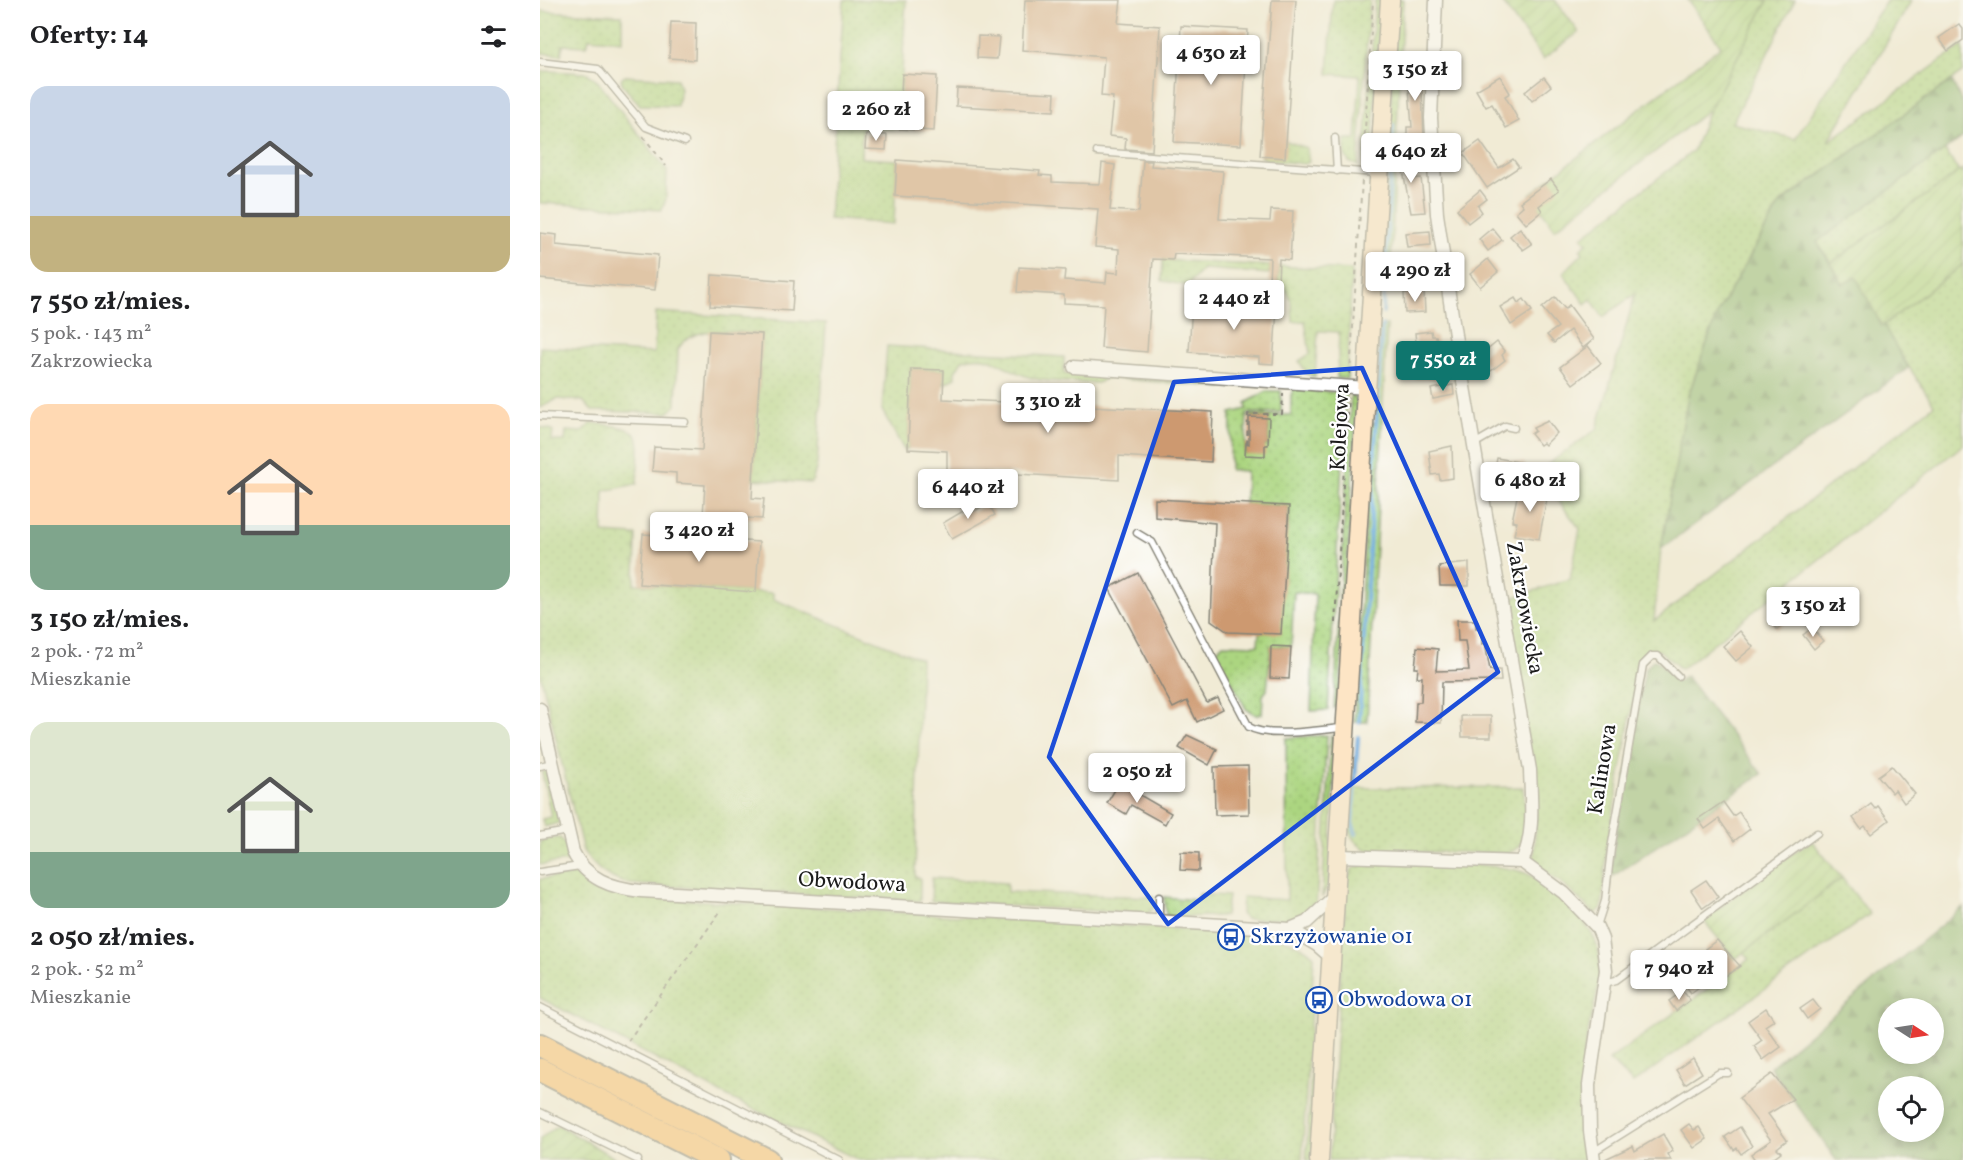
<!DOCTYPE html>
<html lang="pl">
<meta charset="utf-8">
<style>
:root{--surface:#fff;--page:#f2f2f2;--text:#202124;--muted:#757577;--accent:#0f766e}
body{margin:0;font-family:Vollkorn,serif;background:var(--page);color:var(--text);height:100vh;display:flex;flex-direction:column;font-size:22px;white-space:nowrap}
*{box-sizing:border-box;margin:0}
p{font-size:20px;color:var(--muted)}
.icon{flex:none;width:33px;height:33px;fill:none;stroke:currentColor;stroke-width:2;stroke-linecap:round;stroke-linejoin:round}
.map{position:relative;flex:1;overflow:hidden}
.details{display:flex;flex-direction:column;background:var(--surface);width:540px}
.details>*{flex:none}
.needle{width:39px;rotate:102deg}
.tools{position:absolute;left:1338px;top:998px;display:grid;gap:12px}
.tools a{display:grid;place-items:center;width:66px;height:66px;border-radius:50%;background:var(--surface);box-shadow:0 3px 15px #0003;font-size:30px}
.price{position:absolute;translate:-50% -51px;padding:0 14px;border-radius:6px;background:#fff;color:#222;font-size:20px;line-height:39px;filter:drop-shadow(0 2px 3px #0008)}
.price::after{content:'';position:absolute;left:50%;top:36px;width:18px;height:14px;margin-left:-9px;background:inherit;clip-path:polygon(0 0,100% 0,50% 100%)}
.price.on{background:var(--accent);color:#fff}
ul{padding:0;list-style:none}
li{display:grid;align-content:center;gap:12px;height:318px;padding:0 30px}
li span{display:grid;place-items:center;height:186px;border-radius:18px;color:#555}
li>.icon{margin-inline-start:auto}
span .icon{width:108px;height:108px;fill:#fffc;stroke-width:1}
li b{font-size:26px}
h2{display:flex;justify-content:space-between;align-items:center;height:72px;padding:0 30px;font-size:26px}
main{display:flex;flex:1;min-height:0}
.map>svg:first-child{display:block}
.grass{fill:url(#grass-dots);stroke:#64784e;stroke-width:1.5}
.forest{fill:url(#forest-firs);stroke:#526945;stroke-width:1.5;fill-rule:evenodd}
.garden{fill:url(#garden-furrows);stroke:#64784e;stroke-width:1.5}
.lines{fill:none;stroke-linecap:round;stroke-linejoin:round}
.stream{stroke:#6caade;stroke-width:4}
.building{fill:#cd996f}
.lane-casing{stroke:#868478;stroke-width:9}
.street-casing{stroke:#868478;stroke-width:15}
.secondary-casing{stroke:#868478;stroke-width:21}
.highway-casing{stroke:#868478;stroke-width:26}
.path{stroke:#868478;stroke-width:2;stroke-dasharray:4.5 4.5;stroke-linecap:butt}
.lane{stroke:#fff;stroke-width:6}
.street{stroke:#fff;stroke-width:12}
.secondary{stroke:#fde5c5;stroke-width:18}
.highway{stroke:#fabe6d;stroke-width:22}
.marked{fill:none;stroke:#1d4ed8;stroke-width:4.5;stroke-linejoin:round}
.labels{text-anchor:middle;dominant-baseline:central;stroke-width:4.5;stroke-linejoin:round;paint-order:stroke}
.street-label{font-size:22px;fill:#1c1c1c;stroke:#fff}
.transit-label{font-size:22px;fill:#164399;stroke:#fff;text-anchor:start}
</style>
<main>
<section class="details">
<h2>Oferty: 14<svg class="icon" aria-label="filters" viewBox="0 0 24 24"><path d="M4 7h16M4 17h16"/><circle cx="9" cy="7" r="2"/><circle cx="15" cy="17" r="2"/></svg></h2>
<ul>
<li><span style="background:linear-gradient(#c9d6e8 70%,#c2b280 0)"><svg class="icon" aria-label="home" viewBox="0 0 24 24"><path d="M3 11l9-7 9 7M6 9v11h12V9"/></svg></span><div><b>7 550 zł/mies.</b><p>5 pok. · 143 m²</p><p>Zakrzowiecka</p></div></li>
<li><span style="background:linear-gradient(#ffd9b3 65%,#7fa58c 0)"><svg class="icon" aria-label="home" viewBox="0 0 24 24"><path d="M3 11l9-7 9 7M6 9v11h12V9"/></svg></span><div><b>3 150 zł/mies.</b><p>2 pok. · 72 m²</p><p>Mieszkanie</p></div></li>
<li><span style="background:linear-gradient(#dfe7d0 70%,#7fa58c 0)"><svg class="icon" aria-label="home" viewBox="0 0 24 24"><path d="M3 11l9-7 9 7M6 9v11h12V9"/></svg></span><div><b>2 050 zł/mies.</b><p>2 pok. · 52 m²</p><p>Mieszkanie</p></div></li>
</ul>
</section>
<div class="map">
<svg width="1423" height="1160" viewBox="0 0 1423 1160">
<defs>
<pattern id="grass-dots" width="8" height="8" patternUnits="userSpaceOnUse" patternTransform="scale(1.5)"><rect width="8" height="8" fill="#acd580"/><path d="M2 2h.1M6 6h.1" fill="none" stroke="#93b66e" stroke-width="1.8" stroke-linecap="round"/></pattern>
<pattern id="forest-firs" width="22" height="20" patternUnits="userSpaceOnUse" patternTransform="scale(1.5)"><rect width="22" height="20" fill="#89b66e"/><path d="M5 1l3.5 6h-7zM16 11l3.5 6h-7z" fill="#6f935a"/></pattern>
<pattern id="garden-furrows" width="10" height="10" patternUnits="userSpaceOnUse" patternTransform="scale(1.5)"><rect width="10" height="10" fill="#acd580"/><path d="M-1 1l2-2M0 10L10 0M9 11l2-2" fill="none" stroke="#93b66e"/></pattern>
</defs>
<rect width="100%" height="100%" fill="#fff"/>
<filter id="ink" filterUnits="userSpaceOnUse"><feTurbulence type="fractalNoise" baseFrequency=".0167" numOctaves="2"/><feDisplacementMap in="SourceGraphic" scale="12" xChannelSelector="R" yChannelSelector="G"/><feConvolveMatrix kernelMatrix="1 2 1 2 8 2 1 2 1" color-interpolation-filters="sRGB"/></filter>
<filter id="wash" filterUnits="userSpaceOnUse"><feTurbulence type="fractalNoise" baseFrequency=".008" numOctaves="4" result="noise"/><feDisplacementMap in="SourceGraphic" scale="24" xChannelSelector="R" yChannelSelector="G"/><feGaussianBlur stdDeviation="1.35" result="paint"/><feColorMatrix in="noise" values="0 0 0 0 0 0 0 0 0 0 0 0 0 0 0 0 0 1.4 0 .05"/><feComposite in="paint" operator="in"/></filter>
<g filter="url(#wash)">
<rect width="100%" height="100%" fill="#f1ebd5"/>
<!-- grass -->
<g class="grass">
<path d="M304,0H366L359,129H322L321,158L357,160L354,224L289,219Z"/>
<path d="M793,0H830L818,166L809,162L805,155V139H816L820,76L788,74Z"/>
<path d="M835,0H841L832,154L824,164Z"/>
<path d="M857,0H863L851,260H842Z"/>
<path d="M1228,0H1255L1192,123L1255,139L1347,0H1372L1288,142L1423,45V72L1240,203L1178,312L1148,396L1121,549L1114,621L1394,405L1342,326L1423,264V445L1141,669L1119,650L1108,654L1100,663L1067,848L1062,908L1055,914L1019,881L996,866L994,860L996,805L966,600L1030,579L1040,529L997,472L1057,429L1095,294L1063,317L1051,299L1045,304L1023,273L1043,253L1040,249L1047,243L1042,237L1153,151L1169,110Z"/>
<path d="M0,11L82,15V41L49,38L47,46L23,45L21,55L0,53Z"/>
<path d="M9,71L46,73L55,78L127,170L126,199L122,210L0,203V72Z"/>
<path d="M85,76L137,79L140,89L137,106L100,105L83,86L81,79Z"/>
<path d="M746,141L767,148L769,162L765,164L726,160L720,156Z"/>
<path d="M1405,150L1419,172L1291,263L1276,242Z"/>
<path d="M623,260L812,270L807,379L797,378L799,332L778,331L775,377L766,373L759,361L770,354L765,321L753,322C752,309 752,289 738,283L739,268L730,267L729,274L663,269L647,286L622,281Z"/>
<path d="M116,312L286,323L277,465L272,483L213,479L222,334C195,333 155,322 138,349L136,405L128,413L52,411L43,401L17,399L0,408V347L114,353Z"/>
<path d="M847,325L827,722H814L831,424L835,423L839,335L837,327Z"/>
<path d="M347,346L524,357V374L685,384L682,387L566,378L558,383C536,382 513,383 492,378C466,372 452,350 422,360L415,372V378L404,384V370L371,369L368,449L364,450L342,410Z"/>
<path d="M754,389L806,393L788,710L771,711L775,594L754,592L751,647L731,646L727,690L723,695L722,714L716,715L706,709L676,651L683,644L718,645L719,633H724L749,521V506L705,504L706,471L690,470L691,413L707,409L706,403L727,391H741V412L707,413L705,454L728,445L729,418L709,417L710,415H751V395Z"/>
<path d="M811,393L817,401L799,704L794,708Z"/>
<path d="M52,423C109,429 99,432 97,484L64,491L63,533L96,535L95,584L233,593V599L381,659L375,877L380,878V901L89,884C67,878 57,870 43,851L0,673V427L13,430L12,441H25L26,431L42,432Z"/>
<path d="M787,735L776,907L759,919H706L701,914L702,897L747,900L746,738Z"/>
<path d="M791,735L796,740L789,883L782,898Z"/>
<path d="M5,771L8,773L19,823L4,827L2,819L11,817L2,772Z"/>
<path d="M983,787C985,809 994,842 969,853L832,851C801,843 808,813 809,788Z"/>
<path d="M15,838H20L26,845L28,861L0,865V841Z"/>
<path d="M826,863C864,864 963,859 992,876C1008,884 1022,898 1034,911C1053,931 1062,947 1060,975C1057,1000 1049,1023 1045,1047C1038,1083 1041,1123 1047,1160H789L806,883L812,869Z"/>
<path d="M36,874L61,888L99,897L691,932C719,935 752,934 774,956L762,1160H319L184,1095L0,998V879Z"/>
<path d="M392,878L467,883V892L613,897L614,908L607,914L391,901Z"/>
<path d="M1302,878L1330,914L1093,1083L1069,1060L1209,959L1204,952Z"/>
<path d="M659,894L688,896L685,916L630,917L626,914L624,897L656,900Z"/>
<path d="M775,1007L782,1008L772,1160H766Z"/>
</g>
<!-- forest -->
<g class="forest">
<path d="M1412,80L1423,105V137L1277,242L1303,284L1316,276L1368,368L1121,549L1148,396L1178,312L1240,204Z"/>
<path d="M1113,660L1119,662L1137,682L1146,676L1222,774L1073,876L1071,869L1076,831L1105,669Z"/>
<path d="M1423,907V1160H1296L1230,1067ZM1348,1008H1394V1053H1348ZM1348,1086H1394V1131H1348Z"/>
</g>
<!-- garden -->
<g class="garden">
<path d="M1015,0L1039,32L1003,59L961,1Z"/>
<path d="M1148,0H1228L1169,110L1015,229L990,194L1181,46Z"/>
<path d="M1423,169V264L1342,326L1316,277L1303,284L1291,263Z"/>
<path d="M1271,840L1302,878L1195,959L1163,920Z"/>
<path d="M18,1125L78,1160H0V1139Z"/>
</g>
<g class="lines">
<!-- stream -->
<g class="stream">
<path d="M846,255L853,125"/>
<path d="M843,313L845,270"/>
<path d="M819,722L842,325"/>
<path d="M816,834L812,823L818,737"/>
</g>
</g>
<g id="blocks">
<!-- building -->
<g class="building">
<path d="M485,0H581L578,23L620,26L612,151L585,149L586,138L569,136L573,97L561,96L564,57L482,50Z"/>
<path d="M732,0H756L745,158L720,156Z"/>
<path d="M131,22L156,23L155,60L129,58Z"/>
<path d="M1419,24L1423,29V40L1408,51L1399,38Z"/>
<path d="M641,26L708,30L701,145L634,142Z"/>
<path d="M438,36L459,37L457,59L437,58Z"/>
<path d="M870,66H881L884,138L867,139V127H872L868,76L857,77Z"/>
<path d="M362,74L397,76L394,131L359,129Z"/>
<path d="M960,76L970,93L965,96L979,121L966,128L952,104L946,107L936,90Z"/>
<path d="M1004,77L1011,86L992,101L985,92Z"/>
<path d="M417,88L515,93L514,111L416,106Z"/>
<path d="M326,134L347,135L346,150L325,149Z"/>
<path d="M940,141L959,168L973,159L979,167L947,188L923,153Z"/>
<path d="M852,156H872V179L881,178L885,212L871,213L862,166L851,165Z"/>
<path d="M357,160L500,171L499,175L512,176V182L560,184L562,163L575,165L570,210L599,212L603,161H612L611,166L683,171L679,219L730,221L731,210L753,211L750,260L739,259L738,283L729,282L730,258L634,254L633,260L613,259L607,352L561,348L564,305L524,303V295L477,292L479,267L525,270L524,280L566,283L567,272L578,273L579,249L555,247L558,209L355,196Z"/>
<path d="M1011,179L1019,190L999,206L1002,211L986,224L976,212L983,206L980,202Z"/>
<path d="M940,190L947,199L938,206L942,212L928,223L917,209Z"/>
<path d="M952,228L962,240L948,251L939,239Z"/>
<path d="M980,228L992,244L983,250L970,236Z"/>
<path d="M890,231L891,245L867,247L865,233Z"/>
<path d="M0,233L17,235L16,245L118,255L115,290L0,279Z"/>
<path d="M948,259L958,272L940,287L930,274Z"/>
<path d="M172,275L254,281L252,311L170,306Z"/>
<path d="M884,292L885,312L865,313L864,293Z"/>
<path d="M1015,297L1025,309L1029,305L1054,339L1043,348L1030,330L1014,343L1007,335L1018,327L1002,308Z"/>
<path d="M975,298L978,303L984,299L992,311L971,325L960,307Z"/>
<path d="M652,304L737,309L733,364L719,363V357L649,352Z"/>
<path d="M169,331L222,334L212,498L224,499L222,519L163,515L165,485L136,483V473L112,471L114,447L162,450Z"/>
<path d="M891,331L892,336H896L898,354L896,379H875V362H878L875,333Z"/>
<path d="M957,342L965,352L962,355L965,360L951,371L940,356Z"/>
<path d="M1048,346L1061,363L1033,384L1020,367Z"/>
<path d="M371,369L404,370L403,399L673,412L671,462L579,456V480L407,470V451L368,449Z"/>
<path d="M913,385L914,395L893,399L891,389Z"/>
<path d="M709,417L729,418L728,445H725V456L705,455L706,443L709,444Z"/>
<path d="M1008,421L1017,433L1005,445L1003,443L1000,445L991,434L995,431L993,428Z"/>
<path d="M912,446L913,478L900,480L899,474L892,475L889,451Z"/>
<path d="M957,458L985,463L982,480L954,475Z"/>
<path d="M979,487L1008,493L999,539L974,535L977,522L972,521Z"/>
<path d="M615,499L749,506L741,634L688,632L671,620L675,523L615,517Z"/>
<path d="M448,503L455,515L412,539L403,523L430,507L433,512Z"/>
<path d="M103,534L219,542L216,592L99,584Z"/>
<path d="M929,563V586H900L899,566Z"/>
<path d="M598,573L667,703L678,698L683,709L657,722L647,701L633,708L569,588Z"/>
<path d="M1270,590L1276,597L1237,629L1231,622Z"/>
<path d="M917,620H935L936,628H941L942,644L945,643L950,670H960L961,681L902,682L901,723L875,722L876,702H881L882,677H877L878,668H875L877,647L898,649L896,671L929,670L925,641H918Z"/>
<path d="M1272,628L1283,641L1274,649L1263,635Z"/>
<path d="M1200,631L1213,647L1196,661L1183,646Z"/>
<path d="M731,646L751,647L749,679L730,678Z"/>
<path d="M921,716H951V737H922Z"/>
<path d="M647,735L677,749L669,765L639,748Z"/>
<path d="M708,766L709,814L675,815L674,767Z"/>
<path d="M1352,766L1375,794L1364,803L1355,790L1352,793L1338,776Z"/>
<path d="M579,783L631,813L625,824L591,805L586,814L567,803Z"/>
<path d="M1183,802L1193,816L1199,812L1210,829L1194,841L1179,819L1165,829L1158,819Z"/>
<path d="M1331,804L1335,809L1338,806L1349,820L1331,834L1325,826L1321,829L1313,818Z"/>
<path d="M641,852L659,853V871L640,870Z"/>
<path d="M1166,880L1178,897L1163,908L1151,890Z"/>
<path d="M1177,940L1200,966L1175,983L1171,978L1151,993L1137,974L1167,952L1165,949Z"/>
<path d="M1143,991L1150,1000L1136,1011L1129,1001Z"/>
<path d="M1273,1000L1280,1009L1267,1019L1260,1009Z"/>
<path d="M1226,1008L1234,1020L1225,1026L1241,1047L1223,1060L1214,1046L1222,1040L1208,1021Z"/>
<path d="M1153,1058L1162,1073L1145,1084L1136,1070Z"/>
<path d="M1232,1074L1253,1099L1228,1114L1247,1140L1237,1148L1241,1152L1230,1160H1215L1211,1154L1231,1140L1199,1098Z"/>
<path d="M1149,1124L1154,1130L1159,1127L1167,1139L1154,1148L1141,1130Z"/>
<path d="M1200,1127L1212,1146L1201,1154L1197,1148L1194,1150L1185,1137Z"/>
<path d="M1123,1134L1133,1151L1128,1154L1131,1160H1063L1093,1146L1095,1151Z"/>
</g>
</g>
</g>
<g filter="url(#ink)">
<use href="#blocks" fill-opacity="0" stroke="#868478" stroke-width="1.5"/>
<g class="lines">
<defs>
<g id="lane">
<path d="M0,62L58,69L106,127L145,142"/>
<path d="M795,138L797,171"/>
<path d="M557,152L836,173"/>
<path d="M0,416L145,422"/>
<path d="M934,444L965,426L974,428"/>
<path d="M597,533L612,542L709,727C729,739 780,729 804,728"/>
<path d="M0,766L12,763"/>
<path d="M0,836L28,831"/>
<path d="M0,872L40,866"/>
<path d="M619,922V897"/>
<path d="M1057,926L1065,901L1071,849L1103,665L1112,656H1118L1138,676"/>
<path d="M1065,983L1076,980L1277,833"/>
<path d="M0,1007L299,1160"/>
<path d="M0,1112L98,1160"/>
<path d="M1053,1152L1179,1073H1188"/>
</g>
<g id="street">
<path d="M896,0L891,118L897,214L915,335L990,770C991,801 995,833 982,862"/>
<path d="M534,367L827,388"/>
<path d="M0,709L33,852C46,879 72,888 101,891L750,929L777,945L793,959"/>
<path d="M799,856L982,862L1024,893L1057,927L1062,939L1066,970L1049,1085L1050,1131L1054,1160"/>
<path d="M750,929L767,922L796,895"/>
</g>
<path id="secondary" d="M779,1160L850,0"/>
<g id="highway">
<path d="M0,1045L227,1160"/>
<path d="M0,1070L178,1160"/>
</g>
</defs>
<!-- lane casing -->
<use href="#lane" class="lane-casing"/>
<!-- street casing -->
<use href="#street" class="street-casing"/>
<!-- secondary casing -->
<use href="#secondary" class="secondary-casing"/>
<!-- highway casing -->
<use href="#highway" class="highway-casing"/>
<!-- path -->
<g class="path">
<path d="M103,136L126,166"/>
<path d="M823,162L833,0"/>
<path d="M810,374L822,180"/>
<path d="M707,444L708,414H742L743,394"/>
<path d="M795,623L808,398"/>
<path d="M88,1041L182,909"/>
</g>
<!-- lane -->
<use href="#lane" class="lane"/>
<!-- street -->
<use href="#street" class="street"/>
<!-- secondary -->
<use href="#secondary" class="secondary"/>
<!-- highway -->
<use href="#highway" class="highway"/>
</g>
</g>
<!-- marked area -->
<path d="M0 0H1423V1160H0ZM822,368L958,672L628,924L509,757L634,382Z" fill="#f1ebd5" fill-opacity=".55" fill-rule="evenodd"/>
<path class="marked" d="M822,368L958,672L628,924L509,757L634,382Z"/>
<!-- icons -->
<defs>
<symbol id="bus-ring" viewBox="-11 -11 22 22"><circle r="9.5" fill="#fff" stroke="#1a4fb4" stroke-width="1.5"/><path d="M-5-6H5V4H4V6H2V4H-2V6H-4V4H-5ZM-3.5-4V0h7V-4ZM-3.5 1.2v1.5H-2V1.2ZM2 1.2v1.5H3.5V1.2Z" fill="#1a4fb4"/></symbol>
</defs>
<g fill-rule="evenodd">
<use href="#bus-ring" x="676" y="922" width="30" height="30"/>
<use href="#bus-ring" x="764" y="985" width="30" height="30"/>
</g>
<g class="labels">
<!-- street labels -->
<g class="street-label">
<text transform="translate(801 427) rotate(-87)">Kolejowa</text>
<text transform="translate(984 608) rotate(80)">Zakrzowiecka</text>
<text transform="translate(1063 769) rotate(-81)">Kalinowa</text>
<text transform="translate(312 883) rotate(3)">Obwodowa</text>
</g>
<!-- transit labels -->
<g class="transit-label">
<text x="710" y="937">Skrzyżowanie 01</text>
<text x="798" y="1000">Obwodowa 01</text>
</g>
</g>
</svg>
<div class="tools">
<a><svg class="needle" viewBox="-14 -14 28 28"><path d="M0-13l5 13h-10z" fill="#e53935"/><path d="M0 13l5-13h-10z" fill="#757577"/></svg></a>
<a><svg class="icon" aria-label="locate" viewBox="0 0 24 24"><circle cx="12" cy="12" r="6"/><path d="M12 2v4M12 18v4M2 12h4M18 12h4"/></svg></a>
</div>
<b class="price" style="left:671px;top:86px">4 630 zł</b>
<b class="price" style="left:875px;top:102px">3 150 zł</b>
<b class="price" style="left:336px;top:142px">2 260 zł</b>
<b class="price" style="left:871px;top:184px">4 640 zł</b>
<b class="price" style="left:875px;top:303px">4 290 zł</b>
<b class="price" style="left:694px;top:331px">2 440 zł</b>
<b class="price on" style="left:903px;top:392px">7 550 zł</b>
<b class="price" style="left:508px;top:434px">3 310 zł</b>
<b class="price" style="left:990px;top:513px">6 480 zł</b>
<b class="price" style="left:428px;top:520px">6 440 zł</b>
<b class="price" style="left:159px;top:563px">3 420 zł</b>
<b class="price" style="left:1273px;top:638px">3 150 zł</b>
<b class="price" style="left:597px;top:804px">2 050 zł</b>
<b class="price" style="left:1139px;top:1001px">7 940 zł</b>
</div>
</main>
